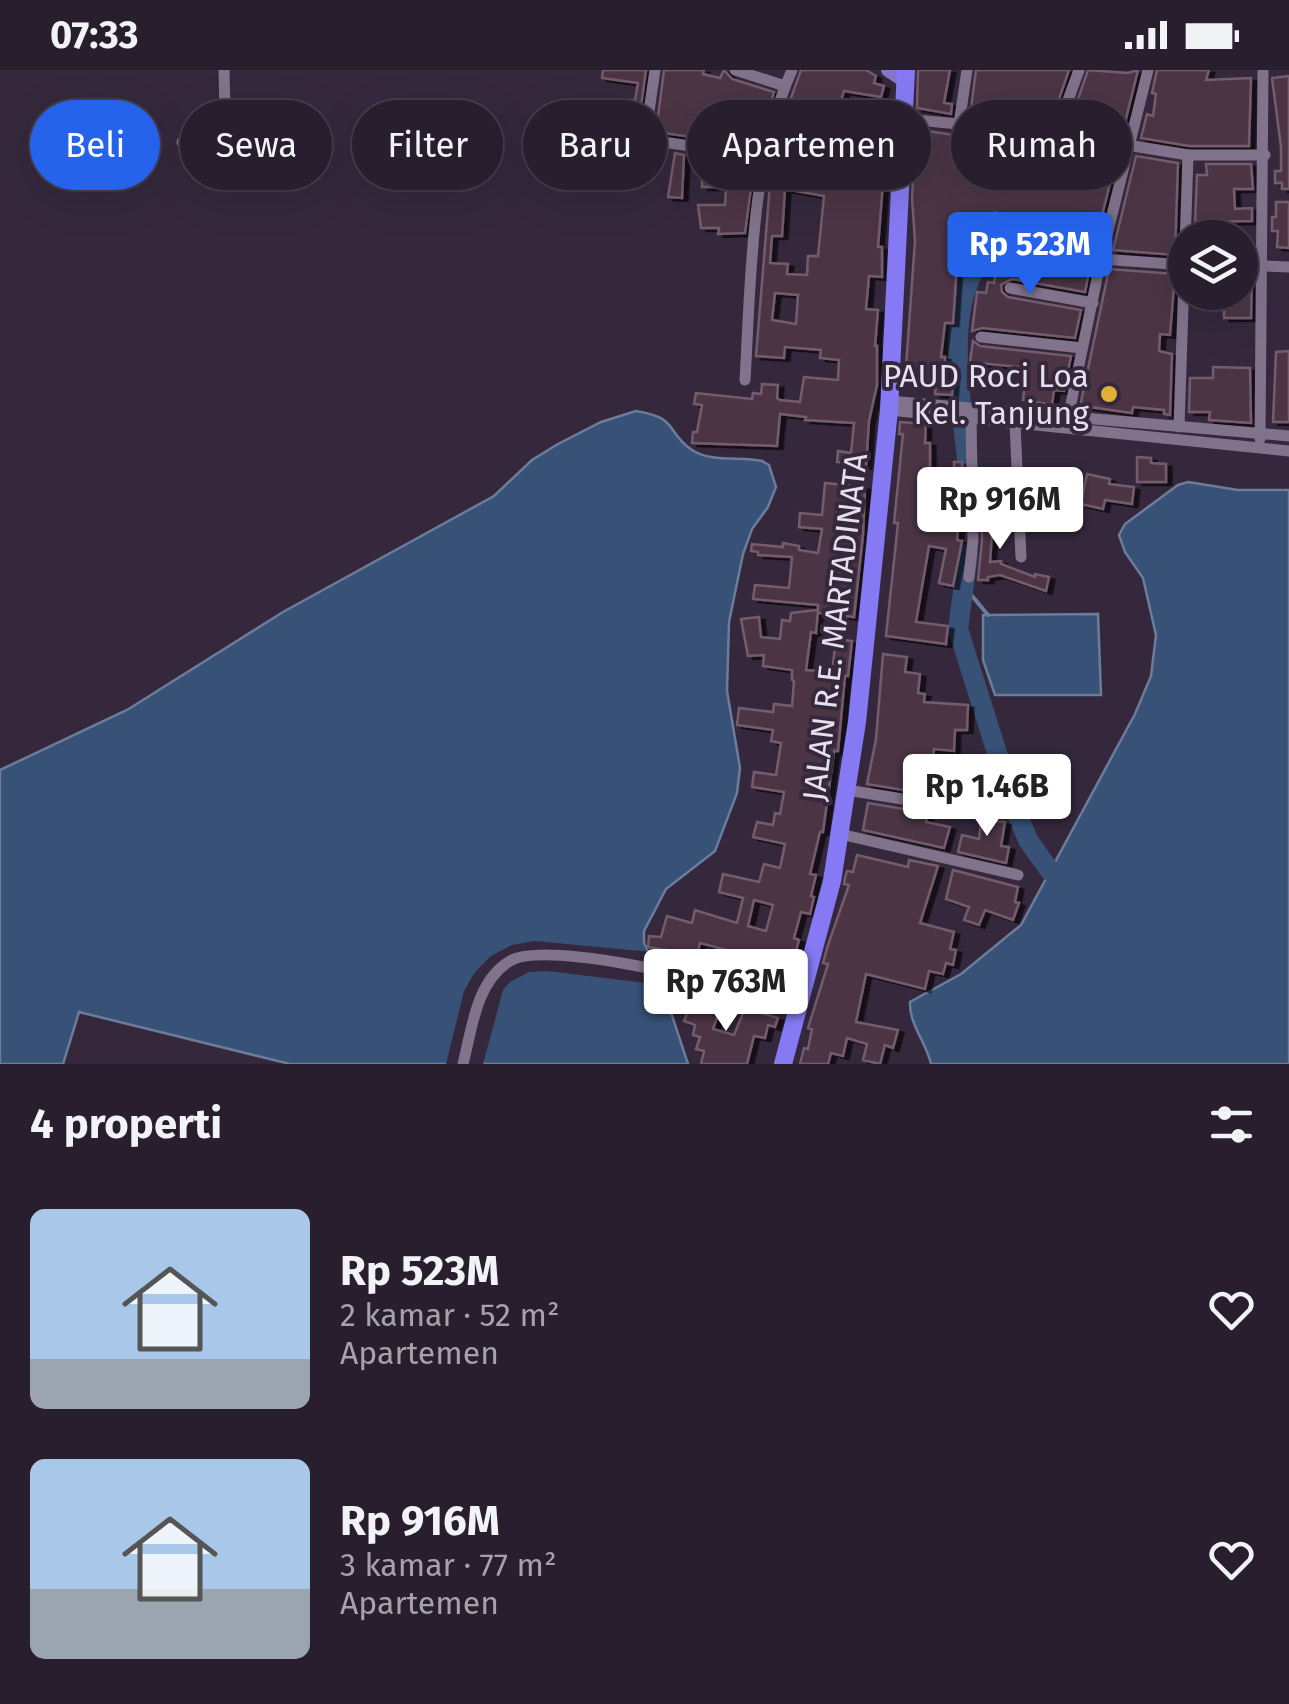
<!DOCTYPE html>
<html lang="id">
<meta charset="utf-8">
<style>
:root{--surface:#281e2e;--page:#302736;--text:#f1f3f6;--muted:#a5a2aa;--line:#443c4a;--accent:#2563eb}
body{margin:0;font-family:"Fira Sans",sans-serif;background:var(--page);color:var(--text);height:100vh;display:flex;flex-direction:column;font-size:38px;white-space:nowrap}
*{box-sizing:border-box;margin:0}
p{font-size:32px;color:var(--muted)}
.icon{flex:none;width:55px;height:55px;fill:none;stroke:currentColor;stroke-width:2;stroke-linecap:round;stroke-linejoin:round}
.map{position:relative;height:994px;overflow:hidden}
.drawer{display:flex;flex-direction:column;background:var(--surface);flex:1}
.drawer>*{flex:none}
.hud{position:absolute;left:30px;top:30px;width:1230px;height:90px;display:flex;gap:20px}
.fabs{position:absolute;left:1168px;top:150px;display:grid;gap:20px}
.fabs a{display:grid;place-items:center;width:90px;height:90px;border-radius:50%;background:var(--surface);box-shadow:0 10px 40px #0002,0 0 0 2px var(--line);font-size:50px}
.price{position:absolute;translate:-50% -85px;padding:0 22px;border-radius:10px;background:#fff;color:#222;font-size:32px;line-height:65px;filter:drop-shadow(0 2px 5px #0008)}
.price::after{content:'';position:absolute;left:50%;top:60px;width:30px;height:22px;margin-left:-15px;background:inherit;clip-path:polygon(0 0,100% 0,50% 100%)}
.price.on{background:var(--accent);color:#fff}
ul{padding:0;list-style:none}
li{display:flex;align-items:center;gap:30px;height:250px;padding:0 30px}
li span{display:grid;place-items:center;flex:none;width:280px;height:200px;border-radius:15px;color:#555}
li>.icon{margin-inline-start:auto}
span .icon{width:120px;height:120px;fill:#fffc;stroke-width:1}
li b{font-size:42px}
h2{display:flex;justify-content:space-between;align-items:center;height:120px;padding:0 30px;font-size:42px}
.tag{padding:0 35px;border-radius:45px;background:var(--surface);box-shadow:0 10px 40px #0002,0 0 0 2px var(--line);font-size:35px;line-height:90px}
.tag.on{background:var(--accent);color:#fff}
.status{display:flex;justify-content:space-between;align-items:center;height:70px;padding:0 50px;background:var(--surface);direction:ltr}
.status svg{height:28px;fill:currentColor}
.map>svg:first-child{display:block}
.water{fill:#375177;stroke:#6c7c9a;stroke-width:2.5}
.pier{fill:#35283d}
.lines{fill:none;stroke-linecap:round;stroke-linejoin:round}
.stream{stroke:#6c7c9a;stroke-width:4}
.river{stroke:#375177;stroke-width:20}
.building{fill:#4c3645;stroke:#745c6c;stroke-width:2.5;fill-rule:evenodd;filter:url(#shadow)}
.minor{stroke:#82738c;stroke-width:11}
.major{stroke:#8477ca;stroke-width:14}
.highway{stroke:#857af3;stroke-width:18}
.poi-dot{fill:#dfb034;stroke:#35283d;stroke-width:4}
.labels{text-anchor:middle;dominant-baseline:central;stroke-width:8;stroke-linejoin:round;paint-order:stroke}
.poi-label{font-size:32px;fill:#e6dfec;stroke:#35283d;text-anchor:end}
.street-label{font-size:32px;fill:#e6dfec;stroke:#35283d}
</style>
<div class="status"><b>07:33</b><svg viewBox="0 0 49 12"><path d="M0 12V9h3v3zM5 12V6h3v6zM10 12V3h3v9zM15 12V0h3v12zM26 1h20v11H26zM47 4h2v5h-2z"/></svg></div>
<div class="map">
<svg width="1289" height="994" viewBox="0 0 1289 994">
<defs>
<filter id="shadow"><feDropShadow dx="5.5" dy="3" stdDeviation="0" flood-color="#0009"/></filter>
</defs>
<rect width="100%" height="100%" fill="#35283d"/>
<!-- water -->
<g class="water">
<path d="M636,341C680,348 665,362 692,380C712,393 740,386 762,391L769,395L776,417L768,437L752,459L743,484L729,552L727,621L740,698L737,723L715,781L666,819L644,861V873L655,894L688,994H290L79,942L63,994H0V700L127,640L283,542L494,426L532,390L558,374L601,352Z"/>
<path d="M1188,412L1238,420H1289V994H931C926,972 909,954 910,932L961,904L1021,855L1135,644L1151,606L1156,565L1143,508L1125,482L1119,465L1125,454L1178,415Z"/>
<path d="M1098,544L1101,625H995L983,590V545Z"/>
</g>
<!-- pier -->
<path class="pier" d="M535,871L650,882L663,915L547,901L529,902L510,912L503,920L483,994H446L464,921L475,902L491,886L512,875Z"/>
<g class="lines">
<!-- stream -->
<g class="stream">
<path d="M1008,174L1034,162"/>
<path d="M963,515L988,545"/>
</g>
<!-- river -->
<g class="river">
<path d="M969,410C966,352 929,197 1008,174"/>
<path d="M968,484L958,559L1014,737L1028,770L1050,801"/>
</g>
</g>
<!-- building -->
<g class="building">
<path d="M603,0H646L637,64H633L635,43L629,42L631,30H635L638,13L602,8Z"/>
<path d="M664,0H704L703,4L720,8L724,0L732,9L774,22L758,76L656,62Z"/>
<path d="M801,0H866L876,6L874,13L884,16L881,27L844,21L839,37L881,43L879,60H887L878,177H882V207L869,206L866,239L878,240L875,276H877V315L869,351L866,396L837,392L838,381L851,383L854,353L805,350L806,347L780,344L777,376L692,373L693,362H697L702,335L694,334L696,323L752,329L753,323L761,324L762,314L778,315L777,328L780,330L800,332L804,307L838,310L839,290L820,288L821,280L785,277L784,288L756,286L770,114L787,39ZM785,119L824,126L818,186H808L807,205L787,204L788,194L770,193L772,166H782ZM775,223L798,225L796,254L772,250Z"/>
<path d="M918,0H950L944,33L952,34L951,44L917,38Z"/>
<path d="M976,0H1069L1059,29L1039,59L970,46Z"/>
<path d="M1088,0L1128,3L1138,0L1094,178L1039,169L1030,158L995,142L991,155L968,148L967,152L960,151L953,253H945L941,287H945V311L953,312L952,325L935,324L936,313L905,311L915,171L912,128L915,73L920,74L921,60L1022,75L1020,83L1036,87L1040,78L1052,74L1075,38Z"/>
<path d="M1157,0H1209L1206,10L1251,8L1249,76H1189L1141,68L1147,44L1153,46L1156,24L1152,23Z"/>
<path d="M1289,6V119H1282V113H1275V101H1281V77L1272,8Z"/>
<path d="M675,83L684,85L682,128L668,127Z"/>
<path d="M697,86L754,95L745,163L718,164L719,158H701L698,135H725L726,117H702V98H698Z"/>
<path d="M1136,86L1178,93L1175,185L1113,180Z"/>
<path d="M1206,94H1251L1253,119H1234L1235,139L1252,138V151L1195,152L1197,105H1207Z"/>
<path d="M1276,132H1289V178L1277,177L1278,161H1272V147H1276Z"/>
<path d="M1018,179L1034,187L1090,197L1085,222L1012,209L1001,215L1002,222L1008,227L1081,240L1075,268L982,258L972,261L977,222L986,223L988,212L994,213L999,182L1016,186Z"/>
<path d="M1109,199L1175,204L1170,265L1160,264L1159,281L1172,284L1170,345L1164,344V340L1133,337L1132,343L1083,336L1081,332Z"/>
<path d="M1240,204L1252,205L1251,248H1224V231L1208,232L1207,222H1240Z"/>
<path d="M973,271L980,276L1071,286L1064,321L1054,320L1052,335L1023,330L1027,298L970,292Z"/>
<path d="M1289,281V352H1273L1276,282Z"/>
<path d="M1213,297L1250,298L1251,353L1209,350L1210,342H1189L1190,308H1213Z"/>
<path d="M900,352L926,354L925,373H930V402L954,404V392H962L963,438L956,437L957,412L929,411L927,434L960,439L957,470L962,471L953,516L939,513L946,479L929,476L916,552L948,556L946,574L886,566L898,453H894L903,364H899Z"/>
<path d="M1137,387L1151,388V393L1166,394V412H1137Z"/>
<path d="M1087,404L1110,409L1109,414L1134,417L1132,434L1105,430L1103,439L1081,434Z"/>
<path d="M981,410L982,424H995L990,492L1001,491V494L1035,507V504L1049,507L1046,521L1000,505L988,507V510H978L982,470Z"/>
<path d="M825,413L865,417L863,465L854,547L818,543V540L816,563L811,562L806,600L832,602L836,569L852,571L848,606H845L838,681H834L823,762H820L810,804L816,805L811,826L814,827L810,844L801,842L794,868L799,870L789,906L741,896L742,884L700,873L697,885L648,877L649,866L661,867L667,846L692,853L695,840L737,853L743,828L719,822L723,804L759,812L764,794L780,798L785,774L753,767L757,752L773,755L775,743L780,744L784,722L752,717L754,702L776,705L781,673L771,671L773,660L737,655L739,638L773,642L774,634L792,636L794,611L792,610V600L763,596L764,585L748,586L741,549L759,547L761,567L780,569L782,550L790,551L791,543L818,540V535L753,529L755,515L789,518L792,487L758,485V482L751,481L752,474L783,477V473L799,476V480L818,483L822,459L799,457L800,443L822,445ZM754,830L773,835L766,861L748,856Z"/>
<path d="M883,584L907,587L905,602L920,604L918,623L925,624L924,632L968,635L967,660H955L954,681L934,679L932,707L978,717L976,732L867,714L876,669Z"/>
<path d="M868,733L928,743L926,752L950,757L944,778L863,760Z"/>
<path d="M993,735L995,751L1005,752L1001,776L1009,777L1006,793L958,782L962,765L979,769L983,736Z"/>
<path d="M857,785L908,797L909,790L938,796L920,853L954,862L950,879L956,880L953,895L946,893L943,904L929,901L925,919L866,904L856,952L898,960L893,978L885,975L880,994L863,990L867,974L847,968L843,986L831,983L828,994H800L804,978L808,979L812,959L808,958L828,894L823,893L828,875L849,815L844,814L845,808L847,801L853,802Z"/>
<path d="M953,800L1018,817L1015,832L1019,833L1013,850L985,840L979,855L964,850L969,837L946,829Z"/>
<path d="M687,924L698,927L696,934L719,942L713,959L734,965L745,938L778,948L775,957L768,955L765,968L754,966L747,994H701L704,981L696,979L700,967L693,965L695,955L684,951L688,941L682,939Z"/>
</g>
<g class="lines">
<!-- minor -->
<g class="minor">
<path d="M224,0L226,88"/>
<path d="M655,0L646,62L649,70L766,87"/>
<path d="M735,0L785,16"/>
<path d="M905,49L959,54L1044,69L1067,33L1079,0"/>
<path d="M959,54L967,0"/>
<path d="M182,72L226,74"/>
<path d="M1127,75L1188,85H1265"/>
<path d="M1036,178L1101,189L1185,195"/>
<path d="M1240,195L1289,197"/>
<path d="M1010,218L1093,233"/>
<path d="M981,267L1082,278"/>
<path d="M745,310C751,209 750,94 792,0"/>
<path d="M889,331L1289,366"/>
<path d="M889,340L1289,381"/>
<path d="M1068,348L1101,189L1148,0"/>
<path d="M1015,353L1021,487"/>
<path d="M1179,357L1188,85"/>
<path d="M1260,369L1263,0"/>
<path d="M969,507L973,470L971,348"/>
<path d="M847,720L975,741"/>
<path d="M840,764L1018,805"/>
<path d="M463,994C472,959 476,911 510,891C552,867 747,921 800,933"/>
</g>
<!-- major -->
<path class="major" d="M888,0L906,12"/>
<!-- highway -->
<path class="highway" d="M783,994L832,811L857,652L889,340L906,0"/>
</g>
<!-- markers -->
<circle class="poi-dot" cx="1109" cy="324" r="10"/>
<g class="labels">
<!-- poi labels -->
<g class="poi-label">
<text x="1089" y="306">PAUD Roci Loa<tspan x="1089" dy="37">Kel. Tanjung</tspan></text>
</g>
<!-- street labels -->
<g class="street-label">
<text transform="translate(835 557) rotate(-83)">JALAN R.E. MARTADINATA</text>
</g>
</g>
</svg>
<div class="fabs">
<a><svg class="icon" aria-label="layers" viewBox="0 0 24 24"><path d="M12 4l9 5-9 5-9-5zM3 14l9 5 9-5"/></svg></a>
</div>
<b class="price on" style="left:1030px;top:227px">Rp 523M</b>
<b class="price" style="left:1000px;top:482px">Rp 916M</b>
<b class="price" style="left:987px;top:769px">Rp 1.46B</b>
<b class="price" style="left:726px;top:964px">Rp 763M</b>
<div class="hud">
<a class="tag on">Beli</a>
<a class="tag">Sewa</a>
<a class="tag">Filter</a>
<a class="tag">Baru</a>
<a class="tag">Apartemen</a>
<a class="tag">Rumah</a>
</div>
</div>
<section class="drawer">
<h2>4 properti<svg class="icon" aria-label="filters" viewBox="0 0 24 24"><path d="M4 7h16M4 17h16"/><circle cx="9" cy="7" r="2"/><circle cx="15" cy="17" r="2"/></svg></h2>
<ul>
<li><span style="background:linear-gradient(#a9c7e8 75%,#9aa5b1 0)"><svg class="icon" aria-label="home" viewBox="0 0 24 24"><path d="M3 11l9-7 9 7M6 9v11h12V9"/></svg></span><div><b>Rp 523M</b><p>2 kamar · 52 m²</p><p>Apartemen</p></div><svg class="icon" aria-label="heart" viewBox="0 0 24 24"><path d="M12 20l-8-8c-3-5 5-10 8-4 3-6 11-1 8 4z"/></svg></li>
<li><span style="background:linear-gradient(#a9c7e8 65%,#9aa5b1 0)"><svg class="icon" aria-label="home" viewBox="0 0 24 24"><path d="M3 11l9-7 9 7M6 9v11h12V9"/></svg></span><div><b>Rp 916M</b><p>3 kamar · 77 m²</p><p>Apartemen</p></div><svg class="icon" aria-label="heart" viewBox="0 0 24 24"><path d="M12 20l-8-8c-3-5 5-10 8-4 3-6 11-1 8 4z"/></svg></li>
</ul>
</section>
